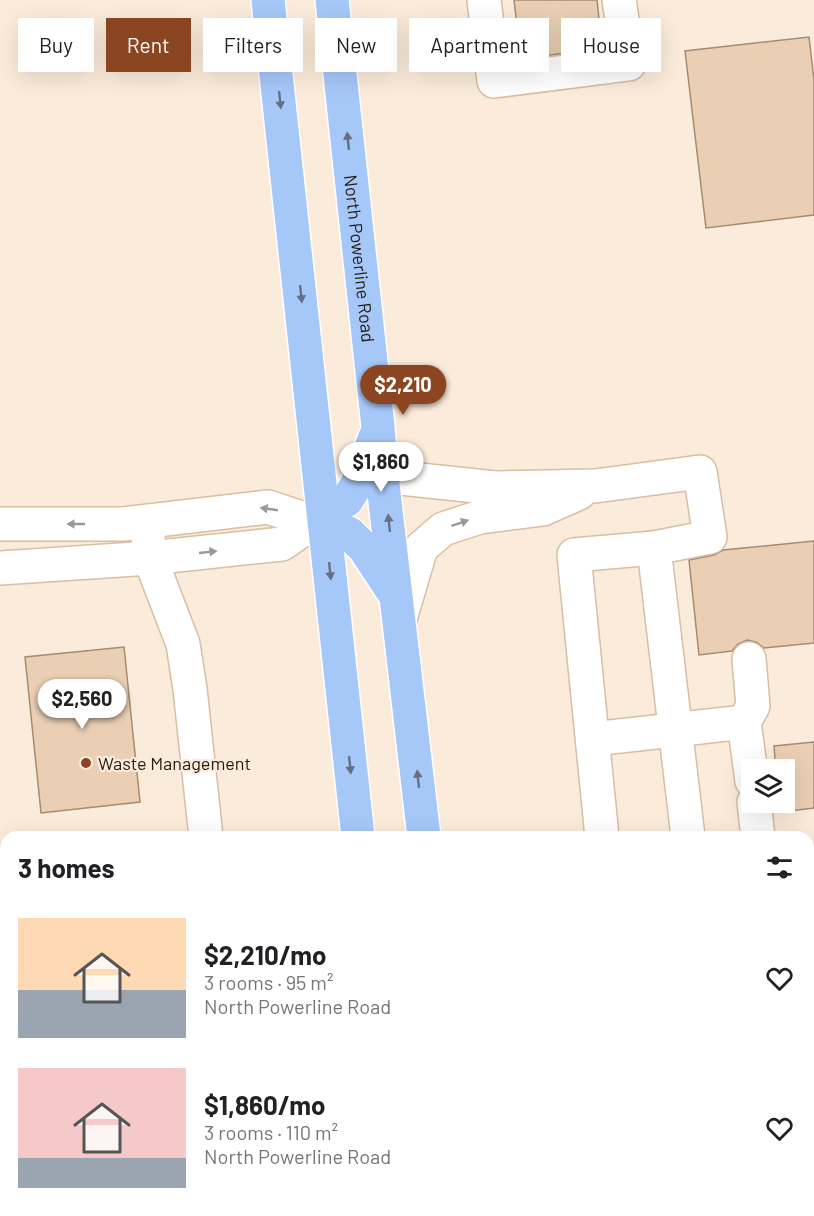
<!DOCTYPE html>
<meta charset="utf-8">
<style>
:root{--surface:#fff;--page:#f2f2f2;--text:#202124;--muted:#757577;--accent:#8c4521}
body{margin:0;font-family:Barlow,sans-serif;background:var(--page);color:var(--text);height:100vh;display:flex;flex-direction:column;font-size:22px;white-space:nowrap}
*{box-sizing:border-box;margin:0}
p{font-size:20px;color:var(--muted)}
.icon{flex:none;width:33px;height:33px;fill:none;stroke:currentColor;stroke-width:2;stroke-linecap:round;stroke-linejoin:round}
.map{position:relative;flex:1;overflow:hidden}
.sheet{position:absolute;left:0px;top:831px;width:814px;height:386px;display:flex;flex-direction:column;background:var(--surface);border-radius:18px 18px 0 0;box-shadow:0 6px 24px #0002}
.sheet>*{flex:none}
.banner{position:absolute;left:18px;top:18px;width:778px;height:54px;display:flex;gap:12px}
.buttons{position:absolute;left:741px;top:759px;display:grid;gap:12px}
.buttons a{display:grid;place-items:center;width:54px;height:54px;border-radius:0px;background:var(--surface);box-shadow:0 6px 24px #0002;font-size:30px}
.price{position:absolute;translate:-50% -51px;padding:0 14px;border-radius:21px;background:#fff;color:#222;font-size:20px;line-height:39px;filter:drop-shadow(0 2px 3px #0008)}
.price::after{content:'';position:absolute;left:50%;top:36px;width:18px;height:14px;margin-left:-9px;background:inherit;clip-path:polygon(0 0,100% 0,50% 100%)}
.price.current{background:var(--accent);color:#fff}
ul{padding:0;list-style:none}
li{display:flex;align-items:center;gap:18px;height:150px;padding:0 18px}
li span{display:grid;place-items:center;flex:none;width:168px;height:120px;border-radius:0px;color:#555}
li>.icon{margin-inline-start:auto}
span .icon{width:72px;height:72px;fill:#fffc;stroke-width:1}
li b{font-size:26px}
h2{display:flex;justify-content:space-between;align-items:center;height:72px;padding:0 18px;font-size:26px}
.tag{padding:0 21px;border-radius:0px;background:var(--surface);box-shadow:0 6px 24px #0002;font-size:21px;line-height:54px}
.tag.current{background:var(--accent);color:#fff}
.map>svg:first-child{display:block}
.building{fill:#eacfb4;stroke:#a48c72;stroke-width:1.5}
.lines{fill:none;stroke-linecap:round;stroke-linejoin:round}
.minor-casing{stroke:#d8bea3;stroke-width:36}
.major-casing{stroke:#fff;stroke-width:36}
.minor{stroke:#fff;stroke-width:33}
.major{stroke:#a6c8f9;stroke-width:33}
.oneway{fill:#647084}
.oneway2{fill:#9c9893}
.poi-dot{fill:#8c4521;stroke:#fbebda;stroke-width:2}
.labels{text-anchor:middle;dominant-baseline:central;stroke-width:4.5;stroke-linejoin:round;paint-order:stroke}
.street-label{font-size:18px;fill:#23190f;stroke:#fbebda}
.poi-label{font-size:18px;fill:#23190f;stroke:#fbebda;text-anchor:start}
</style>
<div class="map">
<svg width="814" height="1216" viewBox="0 0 814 1216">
<rect width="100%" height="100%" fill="#fbebda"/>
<!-- building -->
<g class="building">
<path d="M514,0H597L602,48L521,59Z"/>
<path d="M809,37L814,80V215L706,228L685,51Z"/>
<path d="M814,541V643L764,648L756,642L747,640L738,644L732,651L699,655L689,560L714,555L723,550Z"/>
<path d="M124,647L140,802L41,813L25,657Z"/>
<path d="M814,742V808L781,812L780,802H784V770H776L774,746Z"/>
</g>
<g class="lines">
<defs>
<g id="minor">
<path d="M484,0L494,81L629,64L619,0"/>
<path d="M382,476L495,488L595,486L700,472L710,537L654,548L574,555L602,837"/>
<path d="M0,524H123L268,507L325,526"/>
<path d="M148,538L150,558L183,644L190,689L206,837"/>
<path d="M654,548L688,837"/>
<path d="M0,568L150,558L282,544L324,515"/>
<path d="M400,619L421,548L443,529L480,517L543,509L579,493"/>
<path d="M744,722L753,706L749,659"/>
<path d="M593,739L744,722L752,781"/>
<path d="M754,802L758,837"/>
<path d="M0,866L6,865"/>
<path d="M808,1124H814"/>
<path d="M0,1142L6,1141"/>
<path d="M0,1213L23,1210"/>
</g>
<g id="major">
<path d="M268,0L358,837"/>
<path id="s1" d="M332,0L378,427L382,476L424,837"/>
<path d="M324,515L347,500L357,484L375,437"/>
<path d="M325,526L349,533L364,548L393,592"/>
<path d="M397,1210V1216"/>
<path d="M467,1210V1216"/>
</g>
</defs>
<!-- minor casing -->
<use href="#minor" class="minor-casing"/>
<!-- major casing -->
<use href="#major" class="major-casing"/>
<!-- minor -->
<use href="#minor" class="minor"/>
<!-- major -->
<use href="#major" class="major"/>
</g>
<!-- one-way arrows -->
<defs><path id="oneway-solid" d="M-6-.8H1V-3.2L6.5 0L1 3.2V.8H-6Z" transform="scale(1.5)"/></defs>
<g class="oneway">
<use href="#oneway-solid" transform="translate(280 100) rotate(84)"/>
<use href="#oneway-solid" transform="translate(348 141) rotate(-96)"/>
<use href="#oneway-solid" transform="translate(301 294) rotate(84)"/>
<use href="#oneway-solid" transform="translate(389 523) rotate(-96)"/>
<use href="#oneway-solid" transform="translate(330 571) rotate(84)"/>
<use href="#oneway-solid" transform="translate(350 765) rotate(84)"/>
<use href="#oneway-solid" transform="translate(418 779) rotate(-96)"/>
</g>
<g class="oneway2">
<use href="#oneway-solid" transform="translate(269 509) rotate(-172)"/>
<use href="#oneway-solid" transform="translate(460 523) rotate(-19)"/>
<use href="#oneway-solid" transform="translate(76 524) rotate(-180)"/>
<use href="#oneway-solid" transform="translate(208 552) rotate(-6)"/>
</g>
<!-- markers -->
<circle class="poi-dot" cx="86" cy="763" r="6"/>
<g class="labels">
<!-- street labels -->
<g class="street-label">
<text stroke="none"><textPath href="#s1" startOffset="260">North Powerline Road</textPath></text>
</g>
<!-- poi labels -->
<g class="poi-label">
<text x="98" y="763">Waste Management</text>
</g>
</g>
</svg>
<div class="buttons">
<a><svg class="icon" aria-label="layers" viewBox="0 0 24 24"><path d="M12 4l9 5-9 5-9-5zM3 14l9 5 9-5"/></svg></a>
</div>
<b class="price current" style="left:403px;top:416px">$2,210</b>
<b class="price" style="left:381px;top:493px">$1,860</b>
<b class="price" style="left:82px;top:730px">$2,560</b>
<div class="banner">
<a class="tag">Buy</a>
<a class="tag current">Rent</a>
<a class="tag">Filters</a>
<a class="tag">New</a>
<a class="tag">Apartment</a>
<a class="tag">House</a>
</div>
<section class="sheet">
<h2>3 homes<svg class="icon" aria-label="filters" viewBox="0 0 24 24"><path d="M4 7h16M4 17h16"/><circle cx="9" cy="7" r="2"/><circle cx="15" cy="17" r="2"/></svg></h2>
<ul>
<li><span style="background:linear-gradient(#ffd9b3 60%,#9aa5b1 0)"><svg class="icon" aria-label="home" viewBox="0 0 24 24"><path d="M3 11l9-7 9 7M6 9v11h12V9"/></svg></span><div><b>$2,210/mo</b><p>3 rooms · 95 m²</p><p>North Powerline Road</p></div><svg class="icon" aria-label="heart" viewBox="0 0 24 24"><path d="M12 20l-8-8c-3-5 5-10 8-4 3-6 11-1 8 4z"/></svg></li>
<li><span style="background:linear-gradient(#f6c9c9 75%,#9aa5b1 0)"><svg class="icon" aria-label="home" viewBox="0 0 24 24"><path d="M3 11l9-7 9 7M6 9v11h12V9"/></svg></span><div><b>$1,860/mo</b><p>3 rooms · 110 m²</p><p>North Powerline Road</p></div><svg class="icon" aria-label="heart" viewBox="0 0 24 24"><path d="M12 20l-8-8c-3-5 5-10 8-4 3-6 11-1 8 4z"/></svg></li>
</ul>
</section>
</div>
